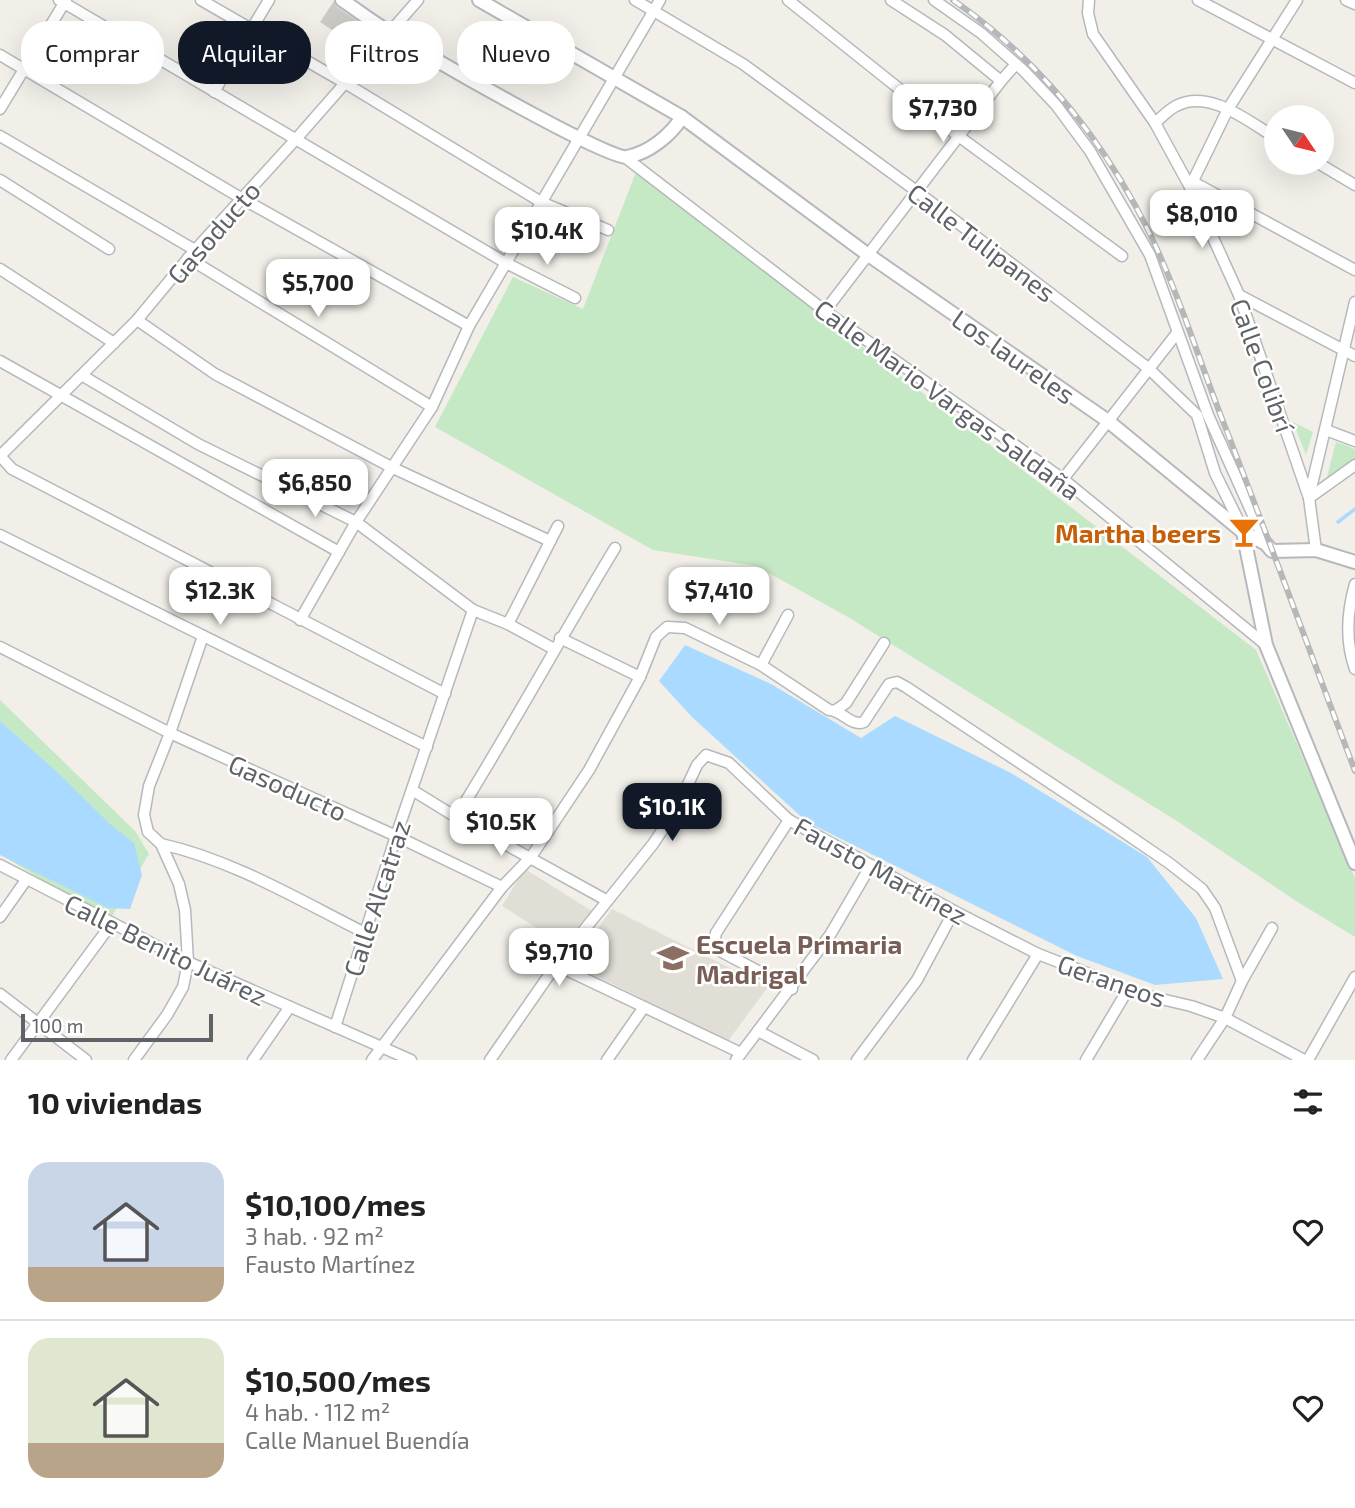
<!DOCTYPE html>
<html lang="es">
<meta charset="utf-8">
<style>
:root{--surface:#fff;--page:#f6f6f6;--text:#222;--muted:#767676;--line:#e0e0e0;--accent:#111827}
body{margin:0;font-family:"Exo 2",sans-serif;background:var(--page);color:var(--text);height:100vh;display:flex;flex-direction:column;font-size:26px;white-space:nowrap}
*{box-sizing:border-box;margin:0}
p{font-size:23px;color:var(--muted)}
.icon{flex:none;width:38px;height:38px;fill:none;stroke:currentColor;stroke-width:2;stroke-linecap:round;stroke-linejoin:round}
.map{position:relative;height:1060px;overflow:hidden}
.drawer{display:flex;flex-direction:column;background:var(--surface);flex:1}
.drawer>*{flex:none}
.banner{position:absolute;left:21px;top:21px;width:700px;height:63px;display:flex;gap:14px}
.needle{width:46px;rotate:125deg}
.fabs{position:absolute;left:1264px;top:105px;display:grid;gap:14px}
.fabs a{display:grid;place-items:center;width:70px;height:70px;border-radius:50%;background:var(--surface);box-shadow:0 7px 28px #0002;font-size:35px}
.scale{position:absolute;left:21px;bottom:18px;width:192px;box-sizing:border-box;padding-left:7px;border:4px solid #5f6368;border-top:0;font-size:19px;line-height:24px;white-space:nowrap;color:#5f6368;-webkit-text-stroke:5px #fff;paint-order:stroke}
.price{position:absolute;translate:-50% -60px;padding:0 16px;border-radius:14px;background:#fff;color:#222;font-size:23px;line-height:46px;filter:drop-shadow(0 2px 4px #0008)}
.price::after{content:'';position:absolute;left:50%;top:42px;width:21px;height:16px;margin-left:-10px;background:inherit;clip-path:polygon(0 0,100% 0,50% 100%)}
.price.current{background:var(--accent);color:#fff}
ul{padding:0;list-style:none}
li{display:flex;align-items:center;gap:21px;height:175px;padding:0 28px}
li+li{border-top:2px solid var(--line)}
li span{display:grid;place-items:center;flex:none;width:196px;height:140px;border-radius:21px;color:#555}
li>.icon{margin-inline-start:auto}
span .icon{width:84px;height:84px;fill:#fffc;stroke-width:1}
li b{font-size:30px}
h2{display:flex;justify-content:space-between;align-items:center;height:84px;padding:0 28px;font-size:30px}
.tag{padding:0 24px;border-radius:28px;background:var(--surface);box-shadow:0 7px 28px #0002;font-size:24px;line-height:63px}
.tag.current{background:var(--accent);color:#fff}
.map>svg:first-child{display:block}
.education{fill:#e1ded6}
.green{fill:#c5e8c5}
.water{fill:#aadaff}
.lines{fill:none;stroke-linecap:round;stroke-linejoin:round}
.stream{stroke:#aadaff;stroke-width:3.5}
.building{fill:#cccac5}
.minor-casing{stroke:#b5b8bc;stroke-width:13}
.tertiary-casing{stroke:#b5b8bc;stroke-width:16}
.minor{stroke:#fff;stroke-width:10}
.tertiary{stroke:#fff;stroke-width:12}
.rail-casing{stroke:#b6b7b8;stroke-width:6}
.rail{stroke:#fff;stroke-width:3.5;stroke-dasharray:10;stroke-linecap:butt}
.labels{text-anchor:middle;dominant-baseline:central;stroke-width:5;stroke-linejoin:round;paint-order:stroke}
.street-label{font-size:26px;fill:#5f6368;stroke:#fff}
.food-label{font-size:26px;font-weight:bold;fill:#c56008;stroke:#fff;text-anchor:end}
.education-label{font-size:26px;font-weight:bold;fill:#785e54;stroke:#fff;text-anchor:start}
</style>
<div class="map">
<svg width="1355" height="1060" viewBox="0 0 1355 1060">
<rect width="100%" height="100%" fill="#f1efe8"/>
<!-- education -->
<g class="education">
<path d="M525,869L592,911L562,944L502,906Z"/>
<path d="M612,909L768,987L728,1041L572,964Z"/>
</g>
<!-- green -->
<g class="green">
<path d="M636,172L1256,650L1355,878V937L1296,901L1177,821L848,617L756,566L653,550L435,427L513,277L583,309Z"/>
<path d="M1293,422L1313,432L1306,455Z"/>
<path d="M1336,442L1355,449V461L1325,485Z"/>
<path d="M0,700L135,831L149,854L109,921L0,854Z"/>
</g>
<!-- water -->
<g class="water">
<path d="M685,645L771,684L861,738L895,716L1011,773L1147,857L1196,918L1223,979L1155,985L1077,956L807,822L692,717L659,681Z"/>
<path d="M0,721L59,774L110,824L134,843L142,875L130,909L108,908L0,855Z"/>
</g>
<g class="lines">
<!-- stream -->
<path class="stream" d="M1338,522L1355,509"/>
</g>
<!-- building -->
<path class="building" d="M334,1L337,7L369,29L358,47L320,22Z"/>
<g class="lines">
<defs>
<g id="minor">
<path d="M59,0L506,263L575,298"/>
<path d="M201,0L345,83L541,202L608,230"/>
<path d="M418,0L296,139L195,250L137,320L0,456L12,469L445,694"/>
<path d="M635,0L743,64L915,190L1148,368L1197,415L1215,473L1242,528"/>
<path d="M788,0L957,135L1122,256"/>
<path d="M891,0L945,35L1001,81L1016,64"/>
<path d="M934,0L981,33L1024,71L1056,105L1090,151L1150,255L1208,415L1266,544"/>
<path d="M1089,0L1088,13L1093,34L1155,123L1190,187L1239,295L1309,498L1316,550"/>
<path d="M1198,0L1355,83"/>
<path d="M1346,0L1355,4"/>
<path d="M0,55L241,198L469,326"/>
<path d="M214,92L269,0"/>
<path d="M0,109L66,0"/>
<path d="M1155,123C1161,118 1168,110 1176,106C1209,88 1249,122 1276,138"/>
<path d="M0,136L195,250"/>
<path d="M626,158L825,311L1063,479L1266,645"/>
<path d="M1318,163L1355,185"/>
<path d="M0,180L109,249"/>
<path d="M1193,182L1355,270"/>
<path d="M1190,187L1228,109L1297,0"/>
<path d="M188,258L432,407"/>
<path d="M0,269L114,343"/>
<path d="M1239,295L1355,356"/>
<path d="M825,311L1001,81"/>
<path d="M137,320L215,374L393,468L550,541"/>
<path d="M0,361L339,552"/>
<path d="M83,376L198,444L356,522L473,610L508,624L554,649"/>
<path d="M1326,430L1355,441"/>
<path d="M1063,479L1177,333"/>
<path d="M1309,497L1355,302"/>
<path d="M1309,498L1355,465"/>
<path d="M0,535L427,747"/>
<path d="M1355,584C1347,612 1345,641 1355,669"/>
<path d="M300,620L356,522L432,407L469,326L660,0"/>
<path d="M508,624L558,526"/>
<path d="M560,638L640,677"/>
<path d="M0,647L170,733L396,836L502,887"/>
<path d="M761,665L788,615"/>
<path d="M836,710L846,703L884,643"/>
<path d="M412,790L456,817L606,900"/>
<path d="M456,817C511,729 561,637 615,548"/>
<path d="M789,820L716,933L714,943L720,951L792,989"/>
<path d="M161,844C233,860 299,900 365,933"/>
<path d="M0,865L188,962L411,1060"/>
<path d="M0,917L26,880"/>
<path d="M556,965L741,1053"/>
<path d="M0,994L86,1060"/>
<path d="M335,1027L396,836L473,610"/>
<path d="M758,1031L813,1060"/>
<path d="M11,1060L112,923"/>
<path d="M134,1060L167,1015L183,987L188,962L185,910L179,884L161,844L148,832L144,815L149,786L170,733L203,636"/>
<path d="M253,1060L289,1008"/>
<path d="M372,1060L502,887L531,857L589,770L640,677L656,637L667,627L685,628L761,665L829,710C842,710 851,727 864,722L889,684L897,682L906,687L1112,824L1169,863L1202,889L1215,908L1242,981"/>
<path d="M490,1060L556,965L653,844L677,808L697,765L706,755L729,763L789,820L954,911L1038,954L1100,978L1127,991L1191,1006L1225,1018L1304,1060"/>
<path d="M607,1060L644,1007"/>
<path d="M736,1060L830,935L871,865"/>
<path d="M857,1060L917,980L954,911"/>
<path d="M973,1060L1038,954"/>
<path d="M1086,1060L1127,991"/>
<path d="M1197,1060L1225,1018L1242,981L1272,928"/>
<path d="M1308,1060L1355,977"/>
</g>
<g id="tertiary">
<path d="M342,0C357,10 371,21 386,30C413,48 609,161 627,157C649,153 671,135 682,117"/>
<path d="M479,0L682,117L867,254L1108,421L1243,532L1266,544L1272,551L1316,550L1355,562"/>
<path d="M1243,532L1266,645L1355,863"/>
</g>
</defs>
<!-- minor casing -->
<use href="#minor" class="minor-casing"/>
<!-- tertiary casing -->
<use href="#tertiary" class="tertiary-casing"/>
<!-- minor -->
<use href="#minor" class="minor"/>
<!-- tertiary -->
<use href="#tertiary" class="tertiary"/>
<defs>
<path id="rail" d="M953,0C1038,59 1103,139 1149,232C1179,294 1199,360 1224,424C1269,539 1311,655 1355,771"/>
</defs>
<!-- rail casing -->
<use href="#rail" class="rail-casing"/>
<!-- rail -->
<use href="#rail" class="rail"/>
</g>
<!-- icons -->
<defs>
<symbol id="bar-bare" viewBox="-9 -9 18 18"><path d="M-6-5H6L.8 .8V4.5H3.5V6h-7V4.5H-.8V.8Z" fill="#e8710a" stroke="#fff" stroke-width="2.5" paint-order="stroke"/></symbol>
<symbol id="school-bare" viewBox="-9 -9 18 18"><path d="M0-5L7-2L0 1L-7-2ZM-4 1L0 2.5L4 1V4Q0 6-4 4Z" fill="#8d6e63" stroke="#fff" stroke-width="2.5" paint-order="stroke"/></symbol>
</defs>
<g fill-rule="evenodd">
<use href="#bar-bare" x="1222" y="510" width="44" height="44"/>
<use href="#school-bare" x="651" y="936" width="44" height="44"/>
</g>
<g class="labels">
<!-- street labels -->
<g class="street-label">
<text transform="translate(213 232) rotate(-49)">Gasoducto</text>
<text transform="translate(982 242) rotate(37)">Calle Tulipanes</text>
<text transform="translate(1014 356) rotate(35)">Los laureles</text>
<text transform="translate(1263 365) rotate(70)">Calle Colibrí</text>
<text transform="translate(948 399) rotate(36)">Calle Mario Vargas Saldaña</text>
<text transform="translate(288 787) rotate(24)">Gasoducto</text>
<text transform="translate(881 870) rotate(29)">Fausto Martínez</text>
<text transform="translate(376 898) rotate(-72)">Calle Alcatraz</text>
<text transform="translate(166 949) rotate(26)">Calle Benito Juárez</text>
<text transform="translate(1112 980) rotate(19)">Geraneos</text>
</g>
<!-- food labels -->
<g class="food-label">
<text x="1221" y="532">Martha beers</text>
</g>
<!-- education labels -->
<g class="education-label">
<text x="696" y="943">Escuela Primaria<tspan x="696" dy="30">Madrigal</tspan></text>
</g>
</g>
</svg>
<div class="fabs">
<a><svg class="needle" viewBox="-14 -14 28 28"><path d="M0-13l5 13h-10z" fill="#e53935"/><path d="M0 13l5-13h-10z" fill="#767676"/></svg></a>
</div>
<div class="scale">100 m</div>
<b class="price" style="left:943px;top:144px">$7,730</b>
<b class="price" style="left:1202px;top:250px">$8,010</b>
<b class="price" style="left:547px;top:267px">$10.4K</b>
<b class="price" style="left:318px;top:319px">$5,700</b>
<b class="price" style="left:315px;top:519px">$6,850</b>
<b class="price" style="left:220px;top:627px">$12.3K</b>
<b class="price" style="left:719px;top:627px">$7,410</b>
<b class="price current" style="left:672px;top:843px">$10.1K</b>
<b class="price" style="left:501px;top:858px">$10.5K</b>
<b class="price" style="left:559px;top:988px">$9,710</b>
<div class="banner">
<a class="tag">Comprar</a>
<a class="tag current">Alquilar</a>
<a class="tag">Filtros</a>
<a class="tag">Nuevo</a>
</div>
</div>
<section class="drawer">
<h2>10 viviendas<svg class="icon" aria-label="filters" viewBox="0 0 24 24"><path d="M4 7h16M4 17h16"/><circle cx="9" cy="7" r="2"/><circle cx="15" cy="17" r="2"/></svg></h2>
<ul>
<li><span style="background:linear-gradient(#c9d6e8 75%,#b9a48a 0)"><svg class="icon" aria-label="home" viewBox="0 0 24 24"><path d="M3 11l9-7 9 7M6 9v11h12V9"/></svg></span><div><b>$10,100/mes</b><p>3 hab. · 92 m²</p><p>Fausto Martínez</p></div><svg class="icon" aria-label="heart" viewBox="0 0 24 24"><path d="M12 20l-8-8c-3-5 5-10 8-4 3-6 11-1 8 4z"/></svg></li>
<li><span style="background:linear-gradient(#dfe7d0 75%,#b9a48a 0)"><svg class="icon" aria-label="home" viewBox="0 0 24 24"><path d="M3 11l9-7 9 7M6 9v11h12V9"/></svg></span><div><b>$10,500/mes</b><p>4 hab. · 112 m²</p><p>Calle Manuel Buendía</p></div><svg class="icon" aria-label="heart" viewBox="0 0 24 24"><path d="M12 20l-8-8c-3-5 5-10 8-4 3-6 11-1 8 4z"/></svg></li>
</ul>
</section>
